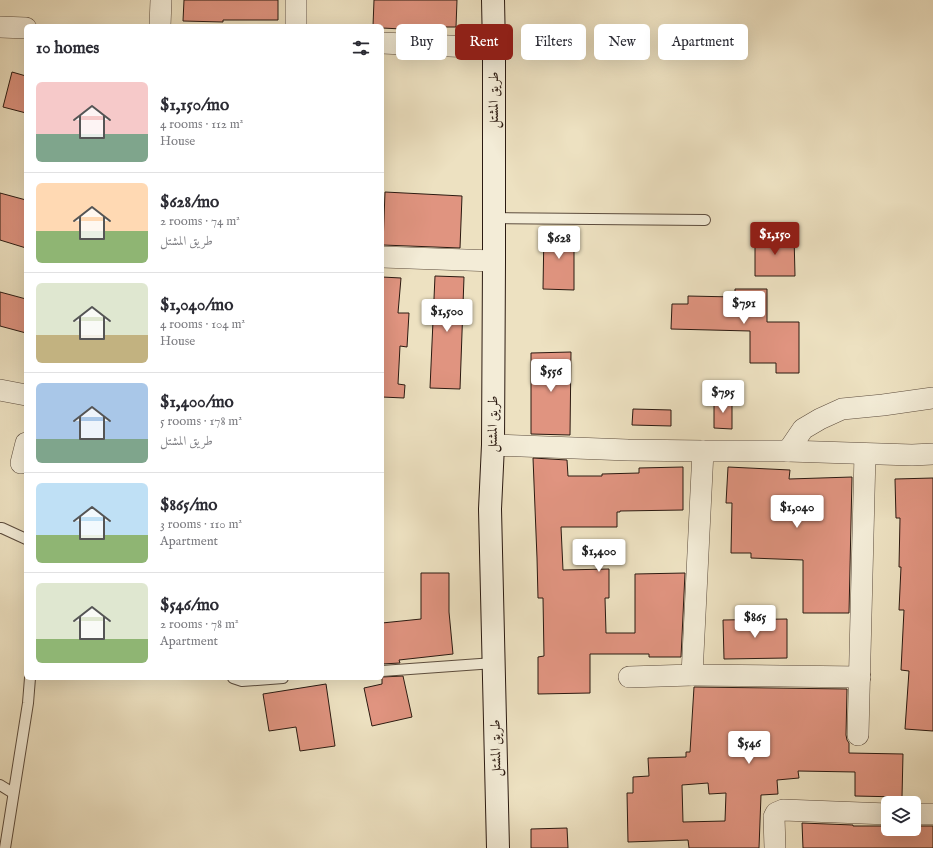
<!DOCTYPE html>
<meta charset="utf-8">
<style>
:root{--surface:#fff;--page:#f7f7f7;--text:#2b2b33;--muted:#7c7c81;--line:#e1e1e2;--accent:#8f2418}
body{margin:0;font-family:"IM FELL English",Amiri,serif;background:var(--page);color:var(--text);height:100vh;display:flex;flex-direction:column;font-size:15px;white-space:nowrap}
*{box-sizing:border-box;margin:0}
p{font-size:13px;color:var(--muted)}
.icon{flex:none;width:22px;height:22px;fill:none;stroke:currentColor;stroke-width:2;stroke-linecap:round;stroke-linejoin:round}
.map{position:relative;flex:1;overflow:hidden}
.panel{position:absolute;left:24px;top:24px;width:360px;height:656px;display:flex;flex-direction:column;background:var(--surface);border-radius:6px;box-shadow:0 4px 16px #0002}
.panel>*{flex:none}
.hud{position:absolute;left:396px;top:24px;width:380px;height:36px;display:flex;gap:8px}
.controls{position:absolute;left:881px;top:796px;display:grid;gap:8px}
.controls a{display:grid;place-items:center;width:40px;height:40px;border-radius:6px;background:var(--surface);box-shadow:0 4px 16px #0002;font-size:20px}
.price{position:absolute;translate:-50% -34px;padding:0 9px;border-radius:4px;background:#fff;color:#222;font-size:13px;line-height:26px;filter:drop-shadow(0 1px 2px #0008)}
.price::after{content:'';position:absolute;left:50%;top:24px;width:12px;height:9px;margin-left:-6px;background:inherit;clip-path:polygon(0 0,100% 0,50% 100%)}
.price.on{background:var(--accent);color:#fff}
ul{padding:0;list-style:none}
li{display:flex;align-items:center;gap:12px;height:100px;padding:0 12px}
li+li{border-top:1px solid var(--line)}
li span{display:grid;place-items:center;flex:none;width:112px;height:80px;border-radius:6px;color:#555}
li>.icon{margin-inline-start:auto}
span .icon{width:48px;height:48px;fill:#fffc;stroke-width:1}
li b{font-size:17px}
h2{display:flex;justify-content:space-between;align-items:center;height:48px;padding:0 12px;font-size:17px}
.chip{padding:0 14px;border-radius:6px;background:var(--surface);box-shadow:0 4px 16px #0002;font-size:14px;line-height:36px}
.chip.on{background:var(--accent);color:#fff}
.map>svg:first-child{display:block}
.building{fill:#e09480;stroke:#2b1a11;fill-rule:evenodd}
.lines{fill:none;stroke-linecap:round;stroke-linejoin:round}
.service-casing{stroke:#5c4c3d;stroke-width:12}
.minor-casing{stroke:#5c4c3d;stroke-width:22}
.secondary-casing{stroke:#2b1a11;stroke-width:24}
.service{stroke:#f3ecd7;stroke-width:10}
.minor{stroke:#f3ecd7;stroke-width:21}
.secondary{stroke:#f3ecd7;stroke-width:22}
.labels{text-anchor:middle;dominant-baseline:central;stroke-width:3;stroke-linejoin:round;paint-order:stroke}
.street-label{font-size:14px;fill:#2b1a11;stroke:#f3ecd7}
</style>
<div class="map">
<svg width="933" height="848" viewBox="0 0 933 848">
<rect width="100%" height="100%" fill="#ede1c1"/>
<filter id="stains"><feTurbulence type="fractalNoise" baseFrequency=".005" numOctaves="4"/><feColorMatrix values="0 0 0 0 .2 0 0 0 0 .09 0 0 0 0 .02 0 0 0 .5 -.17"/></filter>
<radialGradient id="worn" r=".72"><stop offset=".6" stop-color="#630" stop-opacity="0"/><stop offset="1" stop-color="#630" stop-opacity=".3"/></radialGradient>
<!-- building -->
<g class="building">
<path d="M184,0H278V20H223V22L183,21Z"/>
<path d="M374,0H457L456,27H402V29L382,28V26H373Z"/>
<path d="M12,72L26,76V113L3,107Z"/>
<path d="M385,192L462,196L460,248L383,245Z"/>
<path d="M0,193L26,200V248L0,240Z"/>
<path d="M544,230H574V290L543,289Z"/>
<path d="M794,235L795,276H755V236Z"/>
<path d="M435,276L464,277L460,389L430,388Z"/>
<path d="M382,277L401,278L398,313H409L407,347L400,346L398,384L405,385L404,398L382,397Z"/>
<path d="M735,289H767V322H799V373H776V363H750V331L671,329L672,304H688V296L735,297Z"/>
<path d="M0,292L26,299V333L0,326Z"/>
<path d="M571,352L570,435L531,434V353Z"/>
<path d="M714,399H732V429L714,428Z"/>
<path d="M633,409L671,410V426L632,425Z"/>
<path d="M533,458L567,460L568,476H602V474L639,473V468L683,467V510L620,511V512H617V527H561L563,570L609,569V598H605L606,633H635V574L685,573L681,657H649V654H590V693L538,694V657L544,656L543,598H538L537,558Z"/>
<path d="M728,467L790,470L789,479L852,477L849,613H803V560L751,558V553H731L732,503H726Z"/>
<path d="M933,478V731L905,729L909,671L901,670L904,610H899L901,567H899L900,518H896L895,479Z"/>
<path d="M421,573H449V612L453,654L399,660L400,663L382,664V623L421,619Z"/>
<path d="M787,619V658L724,659L723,620Z"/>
<path d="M403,676L412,717L372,726L364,688L382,684V677Z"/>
<path d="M326,684L335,746L300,751L296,727L269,731L263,694Z"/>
<path d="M694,687L847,689L846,735L847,740L849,743V753L903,754L902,797L855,796V772L798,771L799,778L777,780L778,794L761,795L759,848H689L688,840L628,842L627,793H633V777L649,776L648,758L686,757V752H690ZM708,783L709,794L726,793L725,821L683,822L682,785Z"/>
<path d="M802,823L853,825V826H888V829H918V826H933V848H803Z"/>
<path d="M567,828L568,848H531V829Z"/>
</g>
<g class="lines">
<defs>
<g id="service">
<path d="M494,218L705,220"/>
<path d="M0,528H2L26,539"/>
<path d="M382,671L494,663"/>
<path d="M233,678L242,681L283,678"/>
<path d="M0,785L13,793"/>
<path d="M5,848L28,703L30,678"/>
</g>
<g id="minor">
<path d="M160,26L161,0"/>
<path d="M296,26V0"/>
<path d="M0,27L26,28"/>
<path d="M382,43L494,48"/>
<path d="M382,257L494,261"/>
<path d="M0,390L26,395"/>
<path d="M493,445L628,450L703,451H788L912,455L933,454"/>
<path d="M788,451L803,429L820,419L842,409L883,405L933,398"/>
<path d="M21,463L26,443"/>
<path d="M692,675L860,677"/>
<path d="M629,677L692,675L703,451"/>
<path d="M858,735L865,454"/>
<path d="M914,814H933"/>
<path d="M775,848L774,817L776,813L783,810L888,814"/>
</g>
<path id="secondary" d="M493,0L494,48V261L493,445L490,509L498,848"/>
</defs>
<!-- service casing -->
<use href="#service" class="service-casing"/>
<!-- minor casing -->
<use href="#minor" class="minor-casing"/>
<!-- secondary casing -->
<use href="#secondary" class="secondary-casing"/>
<!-- service -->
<use href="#service" class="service"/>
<!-- minor -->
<use href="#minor" class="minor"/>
<!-- secondary -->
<use href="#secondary" class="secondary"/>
</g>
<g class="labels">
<!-- street labels -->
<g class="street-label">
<text transform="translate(494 100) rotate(-90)">طريق المشتل</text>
<text transform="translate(493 424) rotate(-89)">طريق المشتل</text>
<text transform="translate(496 748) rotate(-91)">طريق المشتل</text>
</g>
</g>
<rect width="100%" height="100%" filter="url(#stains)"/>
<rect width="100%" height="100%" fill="url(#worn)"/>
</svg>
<div class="controls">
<a><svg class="icon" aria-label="layers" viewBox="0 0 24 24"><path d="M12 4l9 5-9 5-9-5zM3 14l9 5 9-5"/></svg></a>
</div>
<b class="price on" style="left:775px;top:256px">$1,150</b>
<b class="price" style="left:559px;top:260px">$628</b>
<b class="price" style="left:744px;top:325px">$791</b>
<b class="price" style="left:447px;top:333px">$1,500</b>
<b class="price" style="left:551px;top:393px">$556</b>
<b class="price" style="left:723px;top:414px">$795</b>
<b class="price" style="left:797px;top:529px">$1,040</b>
<b class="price" style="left:599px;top:573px">$1,400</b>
<b class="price" style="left:755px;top:639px">$865</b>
<b class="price" style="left:749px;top:765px">$546</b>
<div class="hud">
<a class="chip">Buy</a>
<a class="chip on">Rent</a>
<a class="chip">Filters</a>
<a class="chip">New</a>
<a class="chip">Apartment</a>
</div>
<section class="panel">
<h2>10 homes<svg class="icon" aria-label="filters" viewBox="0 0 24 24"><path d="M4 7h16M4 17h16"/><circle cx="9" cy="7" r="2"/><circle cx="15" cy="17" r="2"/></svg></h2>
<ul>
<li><span style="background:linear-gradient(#f6c9c9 65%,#7fa58c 0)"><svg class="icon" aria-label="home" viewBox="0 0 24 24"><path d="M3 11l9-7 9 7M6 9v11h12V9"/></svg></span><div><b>$1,150/mo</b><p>4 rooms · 112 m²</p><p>House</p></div></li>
<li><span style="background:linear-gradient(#ffd9b3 60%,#8fb573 0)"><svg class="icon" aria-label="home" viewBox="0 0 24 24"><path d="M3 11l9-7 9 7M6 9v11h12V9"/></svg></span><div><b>$628/mo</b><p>2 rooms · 74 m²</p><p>طريق المشتل</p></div></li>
<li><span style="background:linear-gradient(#dfe7d0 65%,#c2b280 0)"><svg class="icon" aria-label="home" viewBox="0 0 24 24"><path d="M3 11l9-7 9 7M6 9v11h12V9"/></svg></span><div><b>$1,040/mo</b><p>4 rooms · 104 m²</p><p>House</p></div></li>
<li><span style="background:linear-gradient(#a9c7e8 70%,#7fa58c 0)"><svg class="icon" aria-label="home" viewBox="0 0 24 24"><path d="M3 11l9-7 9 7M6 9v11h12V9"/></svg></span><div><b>$1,400/mo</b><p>5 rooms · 178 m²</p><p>طريق المشتل</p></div></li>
<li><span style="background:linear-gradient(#bfe0f5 65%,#8fb573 0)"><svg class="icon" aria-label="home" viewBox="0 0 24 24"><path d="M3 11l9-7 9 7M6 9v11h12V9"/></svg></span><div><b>$865/mo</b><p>3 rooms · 110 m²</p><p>Apartment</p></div></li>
<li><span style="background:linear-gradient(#dfe7d0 70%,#8fb573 0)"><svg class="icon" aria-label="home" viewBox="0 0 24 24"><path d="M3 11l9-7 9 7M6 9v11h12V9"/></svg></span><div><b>$546/mo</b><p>2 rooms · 78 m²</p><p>Apartment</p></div></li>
</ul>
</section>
</div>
